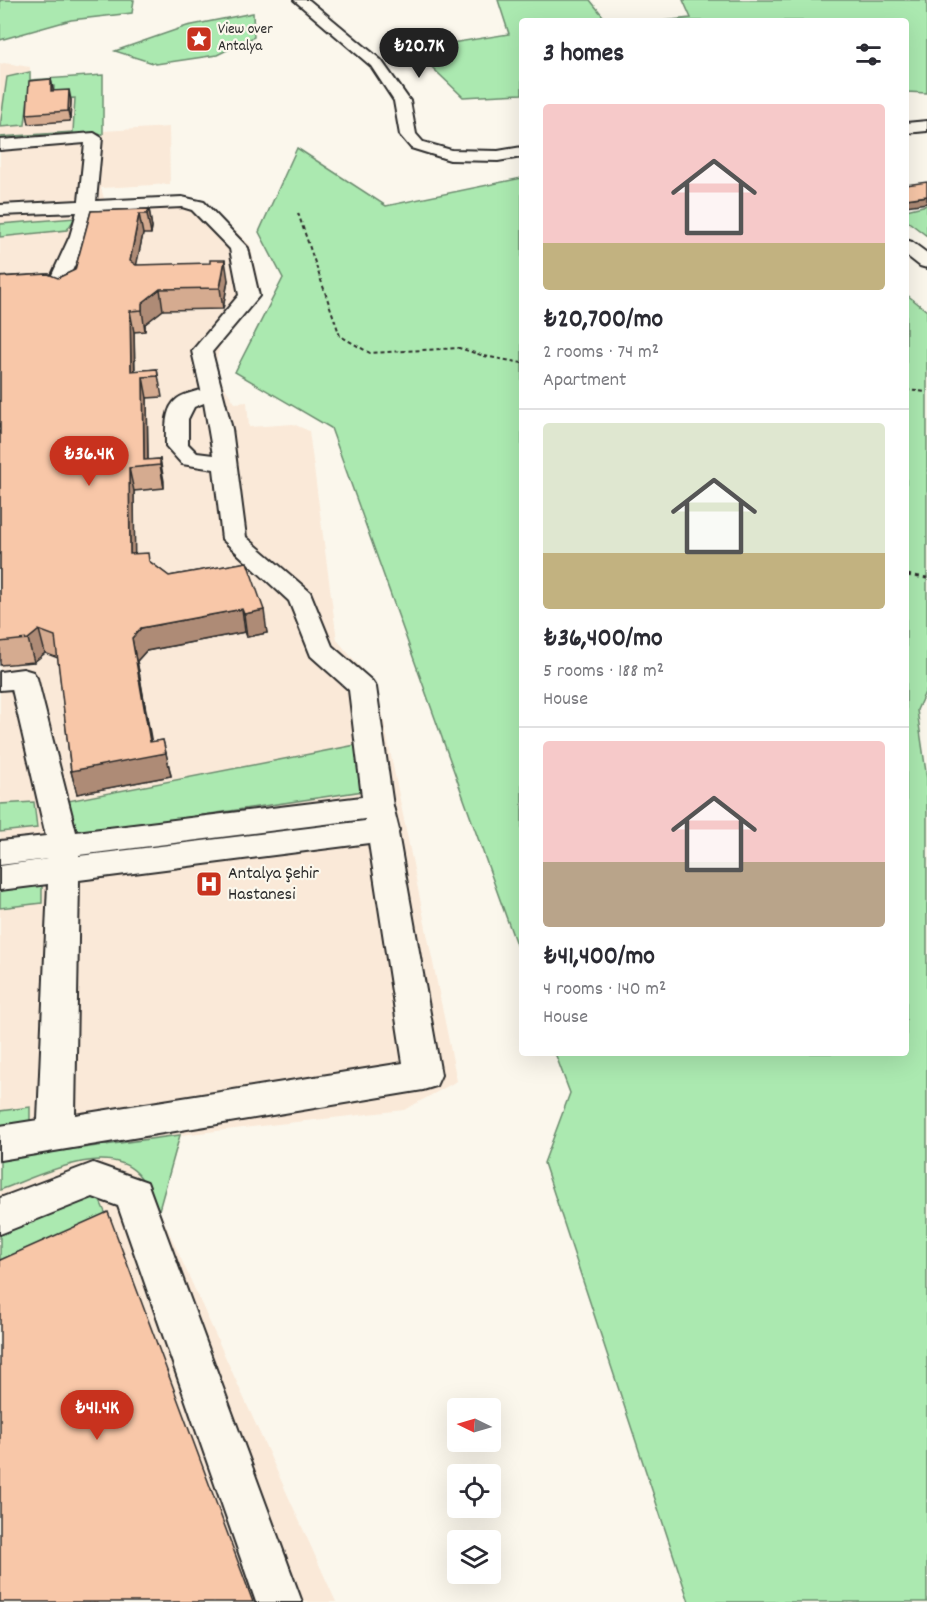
<!DOCTYPE html>
<meta charset="utf-8">
<style>
:root{--surface:#fff;--page:#f2f2f3;--text:#2b2b33;--muted:#7c7c81;--line:#e1e1e2;--accent:#c8321e}
body{margin:0;font-family:Dekko,sans-serif;background:var(--page);color:var(--text);height:100vh;display:flex;flex-direction:column;font-size:22px;white-space:nowrap}
*{box-sizing:border-box;margin:0}
p{font-size:20px;color:var(--muted)}
.icon{flex:none;width:33px;height:33px;fill:none;stroke:currentColor;stroke-width:2;stroke-linecap:round;stroke-linejoin:round}
.map{position:relative;flex:1;overflow:hidden}
.details{position:absolute;left:519px;top:18px;width:390px;height:1038px;display:flex;flex-direction:column;background:var(--surface);border-radius:6px;box-shadow:0 6px 24px #0002}
.details>*{flex:none}
.needle{width:39px;rotate:275deg}
.fabs{position:absolute;left:447px;top:1398px;display:grid;gap:12px}
.fabs a{display:grid;place-items:center;width:54px;height:54px;border-radius:6px;background:var(--surface);box-shadow:0 6px 24px #0002;font-size:30px}
.price{position:absolute;translate:-50% -51px;padding:0 14px;border-radius:21px;background:var(--accent);color:#fff;font-size:20px;line-height:39px;filter:drop-shadow(0 2px 3px #0008)}
.price::after{content:'';position:absolute;left:50%;top:36px;width:18px;height:14px;margin-left:-9px;background:inherit;clip-path:polygon(0 0,100% 0,50% 100%)}
.price.on{background:#222;color:#fff}
ul{padding:0;list-style:none}
li{display:grid;align-content:center;gap:12px;height:318px;padding:0 24px}
li+li{border-top:2px solid var(--line)}
li span{display:grid;place-items:center;height:186px;border-radius:6px;color:#555}
li>.icon{margin-inline-start:auto}
span .icon{width:108px;height:108px;fill:#fffc;stroke-width:1}
li b{font-size:26px}
h2{display:flex;justify-content:space-between;align-items:center;height:72px;padding:0 24px;font-size:26px}
.map>svg:first-child{display:block}
.built{fill:#fae9d8}
.green{fill:#abe9b0;stroke:#6b8a6e;stroke-width:1.5}
.lines{fill:none;stroke-linecap:round;stroke-linejoin:round}
.minor-casing{stroke:#2b2b2b;stroke-width:4}
.path-far1{stroke:#2b2b2b;stroke-width:2;stroke-dasharray:4 3;stroke-linecap:butt}
.path{stroke:#2b2b2b;stroke-width:3;stroke-dasharray:5 4;stroke-linecap:butt}
.minor{fill:#fbf7ec;fill-rule:evenodd}
.wall{fill:#d5ab90;stroke:#2b2b2b;stroke-width:1.5}
.shaded-wall{fill:#ae8b76;stroke:#2b2b2b;stroke-width:1.5}
.building{fill:#f8c7a8;stroke:#2b2b2b;stroke-width:1.5}
.labels{text-anchor:middle;dominant-baseline:central;stroke-width:4.5;stroke-linejoin:round;paint-order:stroke}
.far-poi-label{font-size:15px;fill:#2b2b2b;stroke:#fbf7ec;text-anchor:start}
.poi-label{font-size:18px;fill:#2b2b2b;stroke:#fbf7ec;text-anchor:start}
</style>
<div class="map">
<svg width="927" height="1602" viewBox="0 0 927 1602">
<rect width="100%" height="100%" fill="#fbf7ec"/>
<filter id="ink" filterUnits="userSpaceOnUse"><feTurbulence type="fractalNoise" baseFrequency=".0167" numOctaves="2"/><feDisplacementMap in="SourceGraphic" scale="12" xChannelSelector="R" yChannelSelector="G"/><feConvolveMatrix kernelMatrix="1 2 1 2 8 2 1 2 1" color-interpolation-filters="sRGB"/></filter>
<g filter="url(#ink)">
<!-- built -->
<path class="built" d="M4,63L30,67V80L103,75V131L169,127L170,184L101,188L105,202L181,197L203,201L250,245L261,295L220,345L214,371L235,403L247,402L249,427L293,424L309,431L337,640L377,687L457,1081L404,1110L181,1135L159,1210L336,1602H0V64Z"/>
<!-- green -->
<g class="green">
<path d="M0,0H134L132,13L71,20L0,40Z"/>
<path d="M498,0H590L607,21H522V94L463,97L413,49L509,34Z"/>
<path d="M683,0H927V93L906,92V21H661L691,18Z"/>
<path d="M253,13L254,37L217,55L156,64L115,51L187,26Z"/>
<path d="M30,72V80L103,75V134L0,141V137L73,132L75,98L54,99V86L29,88L25,125L0,127L7,77Z"/>
<path d="M297,148L386,206L522,178V961L331,428L235,372L283,278L259,232Z"/>
<path d="M927,205V236L906,220V210Z"/>
<path d="M75,218L67,230L0,237V224Z"/>
<path d="M906,294L927,311V688L917,710L927,779V1602H689L544,1163L570,1093L555,1053H906Z"/>
<path d="M356,745L363,791L78,834L68,801Z"/>
<path d="M34,802L37,828L0,832V804Z"/>
<path d="M42,885V903L0,908V890Z"/>
<path d="M30,1107V1123L0,1127V1111Z"/>
<path d="M180,1135L159,1210C153,1199 147,1184 138,1174C107,1140 36,1177 0,1190V1159Z"/>
<path d="M96,1192L109,1221L0,1268V1230Z"/>
</g>
<g class="lines">
<defs>
<g id="minor">
<path d="M294,0H309L381,60L410,101L416,134L423,142L451,150L498,151L522,147V157L498,161L450,160L411,148L400,135L394,101L371,66Z"/>
<path d="M927,121V131L906,133V123Z"/>
<path d="M94,133L102,138L96,201L182,197L204,202L248,248L259,296L212,352L232,429L246,537L310,592L332,646L372,681L376,687L393,806L399,830L398,833L441,1075L436,1086L423,1090L0,1160V1126L38,1120L48,884L0,890V866L48,859L0,865V841L46,836L12,689L0,690V672L23,669L33,672L37,678L76,832L362,797L349,690L311,656L289,601L222,539L214,469L182,464L166,446C166,431 164,409 177,399C183,394 194,392 201,390L192,351L239,295L230,249L192,210L182,207L95,211L88,236L66,284L0,290V278L52,275L70,236L77,212L0,215V205L79,201L85,143L0,150V140ZM204,403L213,455L197,453L188,444V419L194,407ZM365,819V821L79,856V855ZM369,843L403,1063L75,1115L79,880Z"/>
<path d="M906,240L912,242L927,253V268L920,266L906,255Z"/>
<path d="M93,1163L147,1182L302,1602H256L118,1206L93,1197L0,1234V1198Z"/>
</g>
</defs>
<!-- minor casing -->
<use href="#minor" class="minor-casing"/>
<!-- path-far1 -->
<g class="path-far1">
<path d="M298,213L340,336L370,353L459,348L484,356L522,363"/>
<path d="M906,390L927,392"/>
</g>
<!-- path -->
<path class="path" d="M906,575L927,578"/>
<!-- minor -->
<use href="#minor" class="minor"/>
</g>
<!-- wall -->
<g class="wall">
<path d="M51,79L53,91L71,100L70,121L29,124L27,114Z"/>
<path d="M149,209L152,228L151,234H143L136,265L228,280L223,309L163,310L145,324V331L134,332L135,371L157,369L162,397L147,398L148,460L160,459L164,488L134,491V554L150,562L169,576L247,562L267,633L247,637L245,632L146,651L137,661L151,742L163,740L171,776L77,794L71,771L58,658L45,653L34,662L0,665V277L58,278L75,270L91,211Z"/>
</g>
<!-- shaded-wall -->
<g class="shaded-wall">
<path d="M51,79L53,89V101L51,91Z"/>
<path d="M69,90L71,100L70,121L68,111Z"/>
<path d="M927,196V203L906,206V199Z"/>
<path d="M149,209L152,228L151,234L147,214Z"/>
<path d="M139,214L143,234L133,281L130,261Z"/>
<path d="M225,260L228,280L223,309L220,288Z"/>
<path d="M160,289L163,310L145,324V331L142,310V303Z"/>
<path d="M130,311L134,332L135,393L131,371Z"/>
<path d="M143,377L147,398L148,467L144,460Z"/>
<path d="M160,459L164,481V488L160,465Z"/>
<path d="M129,468L134,491L135,577L130,554Z"/>
<path d="M242,609L245,632L146,651L137,661L154,755L166,753L171,776L77,794L71,771L150,742L132,638L141,628Z"/>
<path d="M264,610L267,633L247,637L244,614Z"/>
<path d="M39,630L45,653L34,662L28,639Z"/>
</g>
<!-- building -->
<g class="building">
<path d="M51,79V91L69,90L68,111L27,114L29,81Z"/>
<path d="M927,182V196L906,199V185Z"/>
<path d="M149,209L147,214H139L130,261L136,265L210,263V260H225L220,288L160,289L142,303V310L130,311L131,371L157,369L158,376L143,377L144,460L160,459V465L129,468L130,554L148,553L149,561L169,576L247,562L264,610L244,614L242,609L141,628L132,638L150,742L163,740L166,753L71,771L55,636L39,630L28,639L0,642V277L48,274L58,278L75,270L91,211Z"/>
<path d="M108,1212L253,1602H0V1260Z"/>
</g>
</g>
<!-- icons -->
<defs>
<symbol id="sight-square" viewBox="-11 -11 22 22"><rect x="-9" y="-9" width="18" height="18" rx="4" fill="#c8321e" stroke="#fbf7ec"/><path d="M0-6L1.8-2.2L6-1.7L2.9 1.2L3.7 5.4L0 3.3L-3.7 5.4L-2.9 1.2L-6-1.7L-1.8-2.2Z" fill="#fff"/></symbol>
<symbol id="hospital-square" viewBox="-11 -11 22 22"><rect x="-9" y="-9" width="18" height="18" rx="4" fill="#c8321e" stroke="#fbf7ec"/><path d="M-5-5h3v3.5h4V-5h3V5h-3V1.5h-4V5h-3Z" fill="#fff"/></symbol>
</defs>
<g fill-rule="evenodd">
<use href="#sight-square" x="184" y="24" width="30" height="30"/>
<use href="#hospital-square" x="194" y="869" width="30" height="30"/>
</g>
<g class="labels">
<!-- far-poi labels -->
<g class="far-poi-label">
<text x="218" y="30">View over<tspan x="218" dy="17">Antalya</tspan></text>
</g>
<!-- poi labels -->
<g class="poi-label">
<text x="228" y="874">Antalya Şehir<tspan x="228" dy="21">Hastanesi</tspan></text>
</g>
</g>
</svg>
<div class="fabs">
<a><svg class="needle" viewBox="-14 -14 28 28"><path d="M0-13l5 13h-10z" fill="#e53935"/><path d="M0 13l5-13h-10z" fill="#7c7c81"/></svg></a>
<a><svg class="icon" aria-label="locate" viewBox="0 0 24 24"><circle cx="12" cy="12" r="6"/><path d="M12 2v4M12 18v4M2 12h4M18 12h4"/></svg></a>
<a><svg class="icon" aria-label="layers" viewBox="0 0 24 24"><path d="M12 4l9 5-9 5-9-5zM3 14l9 5 9-5"/></svg></a>
</div>
<b class="price on" style="left:419px;top:79px">₺20.7K</b>
<b class="price" style="left:89px;top:487px">₺36.4K</b>
<b class="price" style="left:97px;top:1441px">₺41.4K</b>
<section class="details">
<h2>3 homes<svg class="icon" aria-label="filters" viewBox="0 0 24 24"><path d="M4 7h16M4 17h16"/><circle cx="9" cy="7" r="2"/><circle cx="15" cy="17" r="2"/></svg></h2>
<ul>
<li><span style="background:linear-gradient(#f6c9c9 75%,#c2b280 0)"><svg class="icon" aria-label="home" viewBox="0 0 24 24"><path d="M3 11l9-7 9 7M6 9v11h12V9"/></svg></span><div><b>₺20,700/mo</b><p>2 rooms · 74 m²</p><p>Apartment</p></div></li>
<li><span style="background:linear-gradient(#dfe7d0 70%,#c2b280 0)"><svg class="icon" aria-label="home" viewBox="0 0 24 24"><path d="M3 11l9-7 9 7M6 9v11h12V9"/></svg></span><div><b>₺36,400/mo</b><p>5 rooms · 188 m²</p><p>House</p></div></li>
<li><span style="background:linear-gradient(#f6c9c9 65%,#b9a48a 0)"><svg class="icon" aria-label="home" viewBox="0 0 24 24"><path d="M3 11l9-7 9 7M6 9v11h12V9"/></svg></span><div><b>₺41,400/mo</b><p>4 rooms · 140 m²</p><p>House</p></div></li>
</ul>
</section>
</div>
